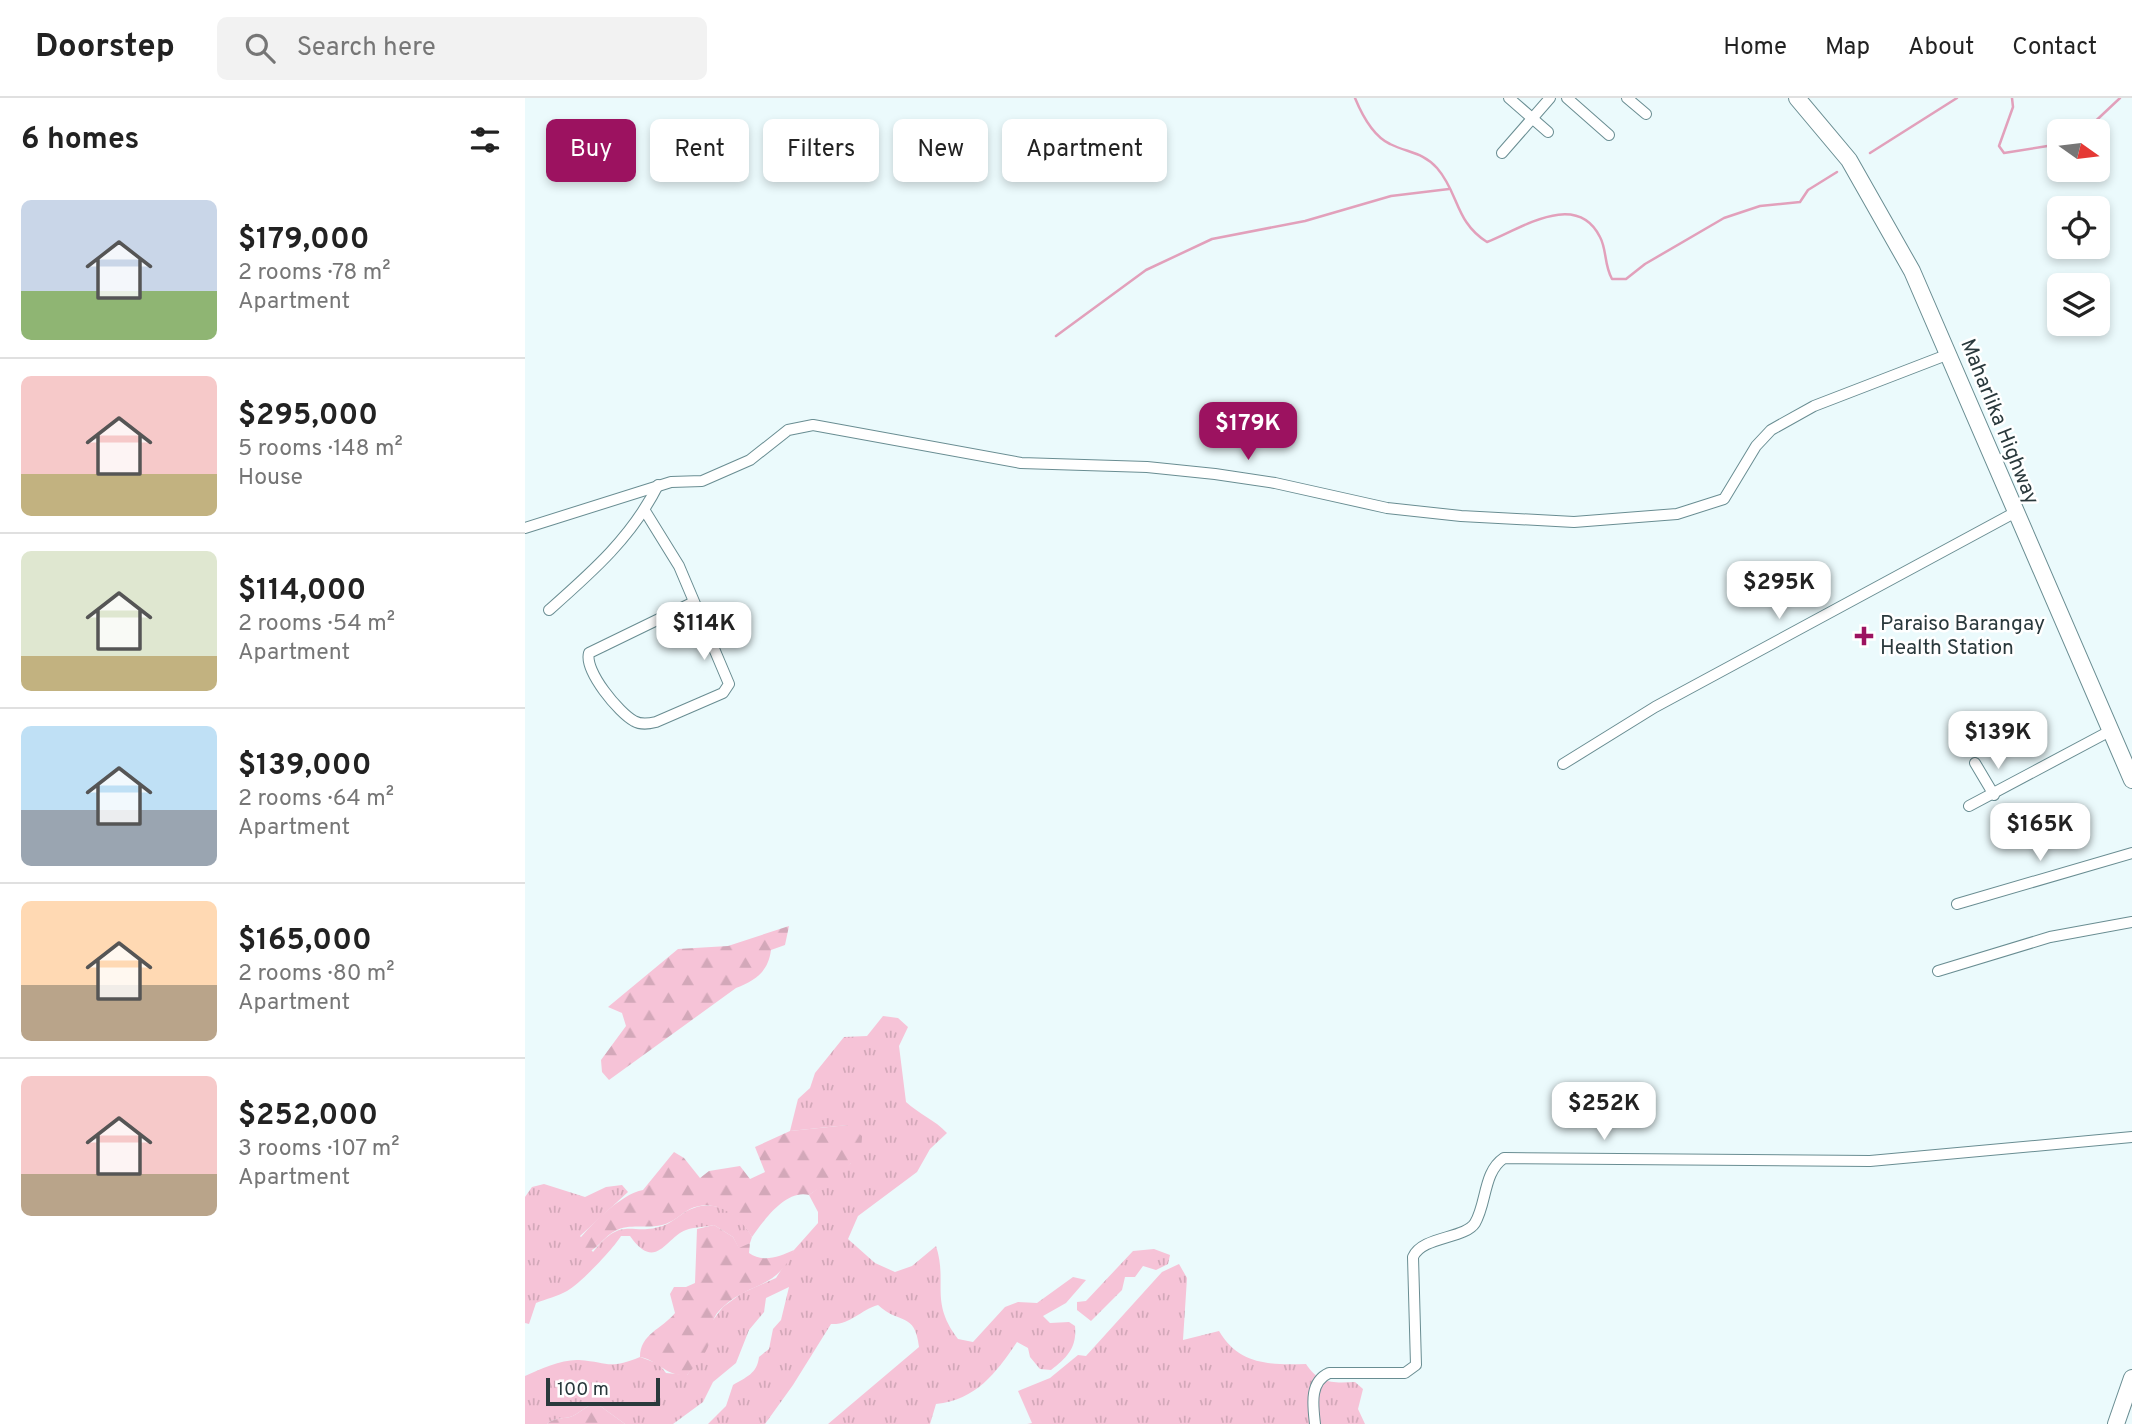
<!DOCTYPE html>
<meta charset="utf-8">
<style>
:root{--surface:#fff;--page:#f2f2f2;--text:#222;--muted:#767676;--line:#e0e0e0;--accent:#9c1260}
body{margin:0;font-family:Overpass,sans-serif;background:var(--page);color:var(--text);height:100vh;display:flex;flex-direction:column;font-size:26px;white-space:nowrap}
*{box-sizing:border-box;margin:0}
p{font-size:23px;color:var(--muted)}
.icon{flex:none;width:38px;height:38px;fill:none;stroke:currentColor;stroke-width:2;stroke-linecap:round;stroke-linejoin:round}
.map{position:relative;flex:1;overflow:hidden}
.panel{display:flex;flex-direction:column;background:var(--surface);width:525px}
.panel>*{flex:none}
.guide{position:absolute;left:21px;top:21px;width:665px;height:63px;display:flex;gap:14px}
.needle{width:46px;rotate:104deg}
.tools{position:absolute;left:1522px;top:21px;display:grid;gap:14px}
.tools a{display:grid;place-items:center;width:63px;height:63px;border-radius:10px;background:var(--surface);box-shadow:0 4px 10px #0003;font-size:35px}
.scale{position:absolute;left:21px;bottom:18px;width:114px;box-sizing:border-box;padding-left:7px;border:4px solid #2a393c;border-top:0;font-size:19px;line-height:24px;white-space:nowrap;color:#2a393c;-webkit-text-stroke:5px #fff;paint-order:stroke}
.price{position:absolute;translate:-50% -60px;padding:0 16px;border-radius:14px;background:#fff;color:#222;font-size:23px;line-height:46px;filter:drop-shadow(0 2px 4px #0008)}
.price::after{content:'';position:absolute;left:50%;top:42px;width:21px;height:16px;margin-left:-10px;background:inherit;clip-path:polygon(0 0,100% 0,50% 100%)}
.price.on{background:var(--accent);color:#fff}
ul{padding:0;list-style:none}
li{display:flex;align-items:center;gap:21px;height:175px;padding:0 21px}
li+li{border-top:2px solid var(--line)}
li span{display:grid;place-items:center;flex:none;width:196px;height:140px;border-radius:10px;color:#555}
li>.icon{margin-inline-start:auto}
span .icon{width:84px;height:84px;fill:#fffc;stroke-width:1}
li b{font-size:30px}
h2{display:flex;justify-content:space-between;align-items:center;height:84px;padding:0 21px;font-size:30px}
.tag{padding:0 24px;border-radius:10px;background:var(--surface);box-shadow:0 4px 10px #0003;font-size:24px;line-height:63px}
.tag.on{background:var(--accent);color:#fff}
header{display:flex;align-items:center;gap:42px;box-sizing:border-box;height:98px;padding:0 35px;background:var(--surface);border-bottom:2px solid var(--line)}
header strong{font-size:33px}
nav{display:flex;gap:38px;margin-inline-start:auto;font-size:24px}
.search{width:490px;height:63px;background:var(--page);display:flex;align-items:center;gap:18px;box-sizing:border-box;padding:0 24px;border-radius:10px;color:var(--muted);font-size:26px}
main{display:flex;flex:1;min-height:0}
.map>svg:first-child{display:block}
.grass{fill:url(#grass-tufts)}
.forest{fill:url(#forest-firs)}
.lines{fill:none;stroke-linecap:round;stroke-linejoin:round}
.stream{stroke:#e2a0bb;stroke-width:2.5}
.minor-casing{stroke:#698d92;stroke-width:12}
.highway-casing{stroke:#698d92;stroke-width:18}
.minor{stroke:#fff;stroke-width:10}
.highway{stroke:#fff;stroke-width:16}
.poi-dot{fill:#9c1260;stroke:#fff;stroke-width:2.5}
.labels{text-anchor:middle;dominant-baseline:central;stroke-width:5;stroke-linejoin:round;paint-order:stroke}
.street-label{font-size:21px;fill:#2a393c;stroke:#fff}
.poi-label{font-size:21px;fill:#2a393c;stroke:#fff;text-anchor:start}
</style>
<header>
<strong>Doorstep</strong>
<div class="search"><svg class="icon" aria-label="search" viewBox="0 0 24 24"><circle cx="10" cy="10" r="6"/><path d="M15 15l6 6"/></svg>Search here</div>
<nav><a>Home</a><a>Map</a><a>About</a><a>Contact</a></nav>
</header>
<main>
<section class="panel">
<h2>6 homes<svg class="icon" aria-label="filters" viewBox="0 0 24 24"><path d="M4 7h16M4 17h16"/><circle cx="9" cy="7" r="2"/><circle cx="15" cy="17" r="2"/></svg></h2>
<ul>
<li><span style="background:linear-gradient(#c9d6e8 65%,#8fb573 0)"><svg class="icon" aria-label="home" viewBox="0 0 24 24"><path d="M3 11l9-7 9 7M6 9v11h12V9"/></svg></span><div><b>$179,000</b><p>2 rooms · 78 m²</p><p>Apartment</p></div></li>
<li><span style="background:linear-gradient(#f6c9c9 70%,#c2b280 0)"><svg class="icon" aria-label="home" viewBox="0 0 24 24"><path d="M3 11l9-7 9 7M6 9v11h12V9"/></svg></span><div><b>$295,000</b><p>5 rooms · 148 m²</p><p>House</p></div></li>
<li><span style="background:linear-gradient(#dfe7d0 75%,#c2b280 0)"><svg class="icon" aria-label="home" viewBox="0 0 24 24"><path d="M3 11l9-7 9 7M6 9v11h12V9"/></svg></span><div><b>$114,000</b><p>2 rooms · 54 m²</p><p>Apartment</p></div></li>
<li><span style="background:linear-gradient(#bfe0f5 60%,#9aa5b1 0)"><svg class="icon" aria-label="home" viewBox="0 0 24 24"><path d="M3 11l9-7 9 7M6 9v11h12V9"/></svg></span><div><b>$139,000</b><p>2 rooms · 64 m²</p><p>Apartment</p></div></li>
<li><span style="background:linear-gradient(#ffd9b3 60%,#b9a48a 0)"><svg class="icon" aria-label="home" viewBox="0 0 24 24"><path d="M3 11l9-7 9 7M6 9v11h12V9"/></svg></span><div><b>$165,000</b><p>2 rooms · 80 m²</p><p>Apartment</p></div></li>
<li><span style="background:linear-gradient(#f6c9c9 70%,#b9a48a 0)"><svg class="icon" aria-label="home" viewBox="0 0 24 24"><path d="M3 11l9-7 9 7M6 9v11h12V9"/></svg></span><div><b>$252,000</b><p>3 rooms · 107 m²</p><p>Apartment</p></div></li>
</ul>
</section>
<div class="map">
<svg width="1607" height="1326" viewBox="0 0 1607 1326">
<defs>
<pattern id="grass-tufts" width="24" height="20" patternUnits="userSpaceOnUse" patternTransform="scale(1.75)"><rect width="24" height="20" fill="#f6c3d7"/><path d="M3 7l-1-3M5 7V3M7 7l1-3M15 17l-1-3M17 17v-4M19 17l1-3" fill="none" stroke="#d3a8b9"/></pattern>
<pattern id="forest-firs" width="22" height="20" patternUnits="userSpaceOnUse" patternTransform="scale(1.75)"><rect width="22" height="20" fill="#f6c3d7"/><path d="M5 1l3.5 6h-7zM16 11l3.5 6h-7z" fill="#d3a8b9"/></pattern>
</defs>
<rect width="100%" height="100%" fill="#ebfafc"/>
<!-- grass -->
<g class="grass">
<path d="M358,918L373,920L383,929L374,948L381,1004C394,1016 410,1022 422,1035L405,1051L392,1074L333,1118L323,1141L350,1165L370,1174L387,1168L411,1148C423,1185 404,1203 433,1241L448,1244L480,1209L493,1204L512,1205L548,1179L561,1182L541,1205L518,1218L525,1225L544,1224L550,1228C552,1249 543,1259 526,1272L515,1271L505,1259L503,1250L492,1244C471,1275 451,1302 411,1306L405,1326H303L394,1249C390,1213 374,1227 353,1207C335,1212 326,1227 306,1226L268,1287L240,1326H183L201,1308L208,1287C221,1279 232,1276 234,1259L244,1251L248,1231L256,1222L264,1189L241,1200L239,1214L224,1232L211,1265L188,1284L178,1304L148,1326H100L71,1305C60,1308 54,1316 45,1319C36,1321 28,1320 22,1326H0V1278C15,1271 38,1261 54,1262C83,1264 83,1272 115,1259L134,1266L141,1275L162,1277L184,1246L185,1226L198,1209L217,1195L251,1180L269,1152L293,1125V1114L284,1097L326,1065L323,1027L265,1033L273,1001L285,990L290,975L319,939L342,938Z"/>
<path d="M19,1086L60,1099L81,1089L97,1087L103,1094L55,1138L68,1154C99,1115 106,1140 140,1127C150,1123 158,1113 169,1110C194,1101 216,1118 227,1139L225,1145L214,1151L208,1139L189,1127C180,1129 168,1129 161,1132C141,1139 131,1175 105,1138H96C89,1150 55,1186 42,1193C33,1198 21,1201 11,1205L4,1226L0,1225V1099L7,1089Z"/>
<path d="M629,1151L645,1157L643,1166L631,1172L618,1168L610,1179H600L597,1192L566,1223L552,1212V1204L561,1203L608,1153Z"/>
<path d="M654,1166L662,1180L658,1242L694,1233C714,1267 745,1267 781,1266C794,1286 808,1285 830,1284L838,1291L833,1311L840,1326H502L507,1325L493,1293L525,1280L553,1257L561,1258L637,1174Z"/>
</g>
<!-- forest -->
<g class="forest">
<path d="M264,828L260,847L246,852C243,874 231,882 211,890L84,982L77,974L76,962L101,928L97,915L83,909L153,851L203,848Z"/>
<path d="M323,1027L337,1038C338,1066 305,1082 284,1097C261,1091 239,1122 227,1139C215,1118 190,1099 165,1111C156,1116 147,1125 137,1127C122,1131 104,1125 90,1133C72,1143 70,1161 46,1153C57,1134 96,1095 118,1092L149,1054L159,1060L175,1080L184,1073L215,1068L225,1081L240,1074L230,1049L265,1033Z"/>
<path d="M189,1127L208,1139L214,1150L225,1145L224,1155C238,1165 254,1159 269,1152C251,1192 227,1183 199,1208C182,1223 190,1229 184,1246C181,1257 169,1268 162,1277C141,1279 135,1263 115,1259C115,1236 137,1231 150,1215L145,1196L149,1189H161L170,1185L172,1131Z"/>
<path d="M71,1305L100,1326H22C28,1320 36,1321 45,1319C54,1316 60,1308 71,1305Z"/>
</g>
<g class="lines">
<!-- stream -->
<g class="stream">
<path d="M830,0C837,17 848,38 865,46C883,55 898,54 912,70C934,95 930,124 962,144C994,132 1051,91 1075,139C1082,152 1079,167 1087,181H1101L1120,166L1199,120L1235,108L1275,104L1283,92L1312,74"/>
<path d="M1487,0L1488,9L1474,48L1479,55L1535,46"/>
<path d="M1560,33L1595,0"/>
<path d="M1345,55L1432,0"/>
<path d="M531,238L621,172L687,141L780,123L866,98L924,91"/>
</g>
<defs>
<g id="minor">
<path d="M984,0L1023,34"/>
<path d="M1042,0L1084,37"/>
<path d="M1102,0L1121,16"/>
<path d="M977,55L1025,0"/>
<path d="M120,413L154,468L204,586L198,595L131,624C123,626 116,627 109,623C94,615 59,573 64,555L169,504"/>
<path d="M0,430L146,384L177,383L225,362L263,332L288,327L496,365L622,369L690,376L750,385L862,410L936,418L1049,424L1152,416L1199,401L1231,348L1246,332L1289,308L1424,256"/>
<path d="M24,512C67,474 107,439 133,387"/>
<path d="M1450,665L1469,697"/>
<path d="M1038,666L1130,609L1489,415"/>
<path d="M1444,708L1585,633"/>
<path d="M1432,806L1607,755"/>
<path d="M1413,873L1525,839L1607,824"/>
<path d="M790,1326C788,1308 784,1284 804,1275H880L891,1267L888,1159C897,1138 940,1141 950,1125C962,1105 958,1074 979,1060L1345,1063L1607,1039"/>
</g>
<g id="highway">
<path d="M1272,0L1324,62L1387,173L1607,682"/>
<path d="M1591,1326L1607,1280"/>
</g>
</defs>
<!-- minor casing -->
<use href="#minor" class="minor-casing"/>
<!-- highway casing -->
<use href="#highway" class="highway-casing"/>
<!-- minor -->
<use href="#minor" class="minor"/>
<!-- highway -->
<use href="#highway" class="highway"/>
</g>
<!-- markers -->
<path class="poi-dot" d="M1335.5 527.5h7v7h7v7h-7v7h-7v-7h-7v-7h7z"/>
<g class="labels">
<!-- street labels -->
<g class="street-label">
<text transform="translate(1474 324) rotate(68)">Maharlika Highway</text>
</g>
<!-- poi labels -->
<g class="poi-label">
<text x="1355" y="526">Paraiso Barangay<tspan x="1355" dy="24">Health Station</tspan></text>
</g>
</g>
</svg>
<div class="tools">
<a><svg class="needle" viewBox="-14 -14 28 28"><path d="M0-13l5 13h-10z" fill="#e53935"/><path d="M0 13l5-13h-10z" fill="#767676"/></svg></a>
<a><svg class="icon" aria-label="locate" viewBox="0 0 24 24"><circle cx="12" cy="12" r="6"/><path d="M12 2v4M12 18v4M2 12h4M18 12h4"/></svg></a>
<a><svg class="icon" aria-label="layers" viewBox="0 0 24 24"><path d="M12 4l9 5-9 5-9-5zM3 14l9 5 9-5"/></svg></a>
</div>
<div class="scale">100 m</div>
<b class="price on" style="left:723px;top:364px">$179K</b>
<b class="price" style="left:1254px;top:523px">$295K</b>
<b class="price" style="left:179px;top:564px">$114K</b>
<b class="price" style="left:1473px;top:673px">$139K</b>
<b class="price" style="left:1515px;top:765px">$165K</b>
<b class="price" style="left:1079px;top:1044px">$252K</b>
<div class="guide">
<a class="tag on">Buy</a>
<a class="tag">Rent</a>
<a class="tag">Filters</a>
<a class="tag">New</a>
<a class="tag">Apartment</a>
</div>
</div>
</main>
